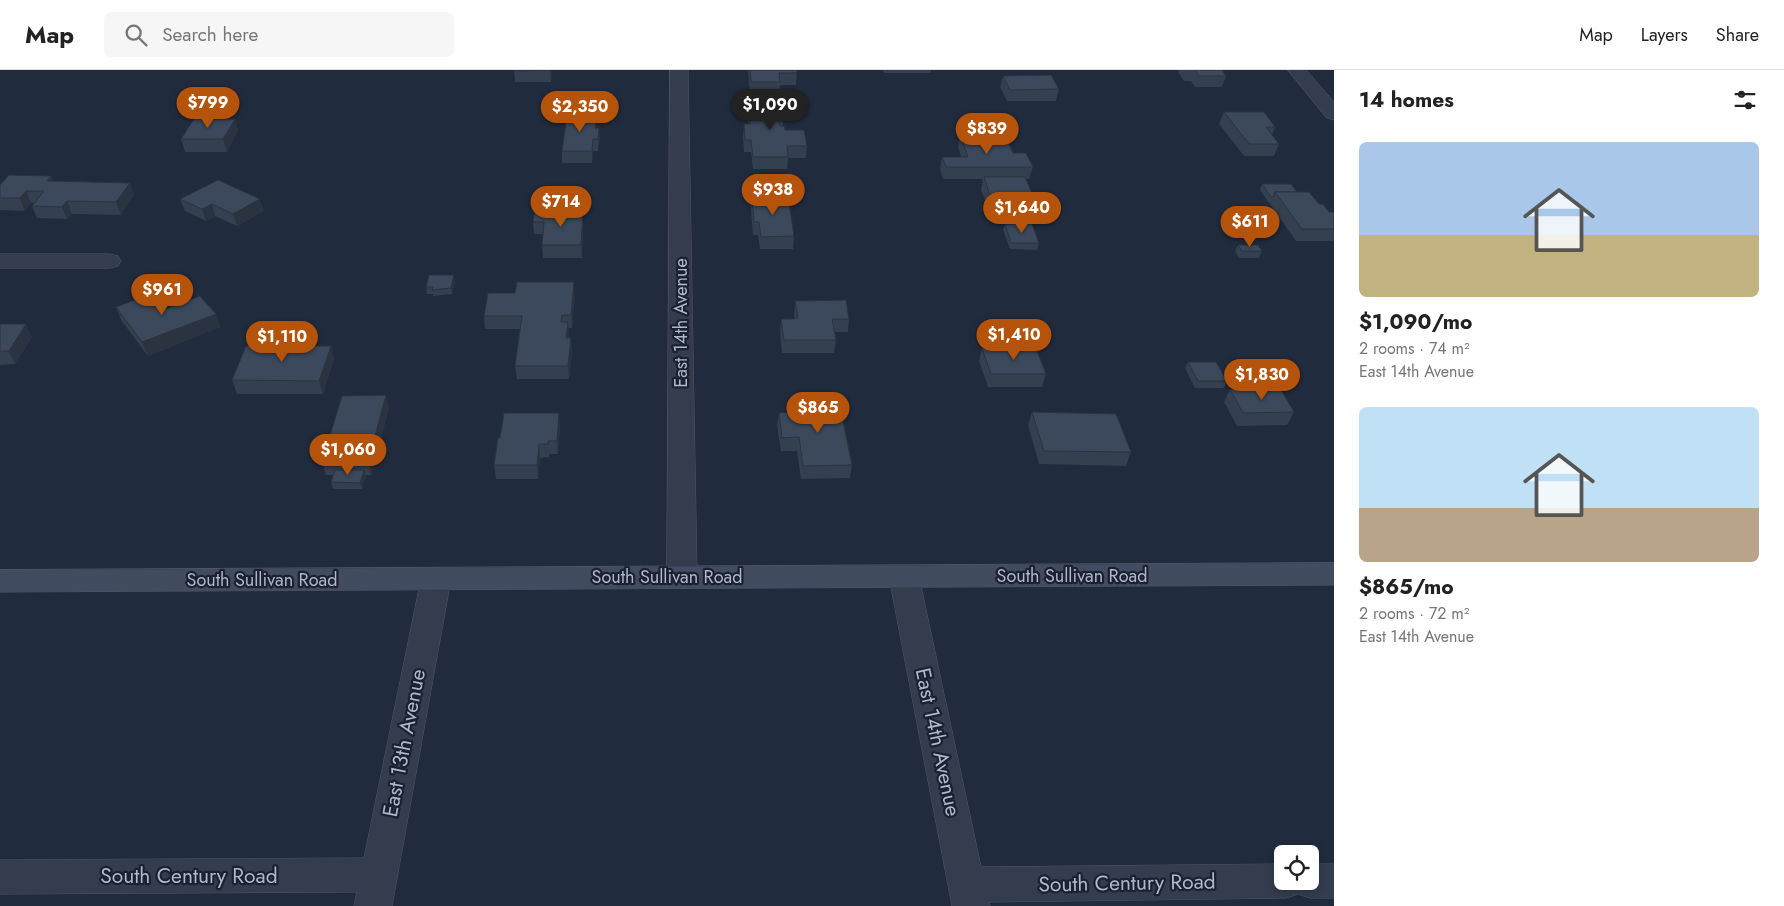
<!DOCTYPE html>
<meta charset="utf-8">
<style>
:root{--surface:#fff;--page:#f6f6f6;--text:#222;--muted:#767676;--line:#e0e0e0;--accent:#b45309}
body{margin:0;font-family:Jost,sans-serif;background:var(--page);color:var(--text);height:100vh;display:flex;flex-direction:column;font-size:19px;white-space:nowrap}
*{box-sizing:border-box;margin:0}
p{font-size:16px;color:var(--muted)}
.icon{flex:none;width:28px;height:28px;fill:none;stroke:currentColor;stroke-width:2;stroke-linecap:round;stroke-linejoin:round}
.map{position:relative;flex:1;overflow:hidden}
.side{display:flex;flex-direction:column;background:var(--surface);width:450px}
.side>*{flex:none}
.buttons{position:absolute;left:1274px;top:775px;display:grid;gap:10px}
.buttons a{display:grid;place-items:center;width:45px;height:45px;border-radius:8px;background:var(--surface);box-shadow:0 2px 8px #0003;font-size:25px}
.price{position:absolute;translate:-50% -42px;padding:0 11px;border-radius:18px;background:var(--accent);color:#fff;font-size:16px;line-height:32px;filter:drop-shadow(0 1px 2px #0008)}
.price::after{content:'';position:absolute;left:50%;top:30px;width:15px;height:11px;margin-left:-8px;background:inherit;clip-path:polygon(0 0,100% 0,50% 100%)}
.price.current{background:#222;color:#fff}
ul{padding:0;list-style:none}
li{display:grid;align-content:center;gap:10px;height:265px;padding:0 25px}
li span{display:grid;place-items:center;height:155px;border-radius:8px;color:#555}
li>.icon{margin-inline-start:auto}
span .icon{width:90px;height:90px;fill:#fffc;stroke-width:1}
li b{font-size:21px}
h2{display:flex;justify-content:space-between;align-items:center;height:60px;padding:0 25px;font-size:21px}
header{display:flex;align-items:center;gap:30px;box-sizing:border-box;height:70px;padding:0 25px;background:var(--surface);border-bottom:1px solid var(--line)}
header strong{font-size:24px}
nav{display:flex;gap:28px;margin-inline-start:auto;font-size:18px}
.search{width:350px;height:45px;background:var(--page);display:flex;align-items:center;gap:12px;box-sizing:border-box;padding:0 18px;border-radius:8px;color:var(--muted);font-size:19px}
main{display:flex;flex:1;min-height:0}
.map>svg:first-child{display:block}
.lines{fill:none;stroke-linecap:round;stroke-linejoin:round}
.street-casing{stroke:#4f5867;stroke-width:1}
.secondary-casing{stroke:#4f5867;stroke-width:1}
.street{fill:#343d4d;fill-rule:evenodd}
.secondary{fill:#424c60;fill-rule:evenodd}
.wall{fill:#343f4f;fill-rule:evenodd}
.shaded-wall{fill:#2a3340}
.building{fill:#3c495c;stroke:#2a3340}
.labels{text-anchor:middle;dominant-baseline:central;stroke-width:4.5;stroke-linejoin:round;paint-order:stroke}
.street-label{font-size:18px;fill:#afb8c8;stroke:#1a2231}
.near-street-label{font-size:21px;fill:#afb8c8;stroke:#1a2231}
</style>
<header>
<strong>Map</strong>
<div class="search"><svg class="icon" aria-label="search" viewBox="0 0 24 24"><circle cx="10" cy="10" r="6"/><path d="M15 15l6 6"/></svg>Search here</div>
<nav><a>Map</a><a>Layers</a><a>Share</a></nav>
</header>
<main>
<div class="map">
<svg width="1334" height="836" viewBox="0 0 1334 836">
<rect width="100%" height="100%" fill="#202b3d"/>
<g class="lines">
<defs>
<g id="street">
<path d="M670,0H688L697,506L692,514L682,517L672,514L667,506Z"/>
<path d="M1288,0H1306L1334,32V50L1327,48Z"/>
<path d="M0,184H110L118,186L121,191L118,196L110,198H0Z"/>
<path d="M904,496L914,499L919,507L981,797L1282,794V811H1310V794H1334V828H1310L1298,824L1286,828L989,832L990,836H952L889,507L894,499Z"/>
<path d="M436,498L446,501L451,509L392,836H354L357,822L0,824V790L364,788L421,509L426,501Z"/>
</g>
<path id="secondary" d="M1334,493V515L0,522V500Z"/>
</defs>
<!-- street casing -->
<use href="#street" class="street-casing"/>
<!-- secondary casing -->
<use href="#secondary" class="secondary-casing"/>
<!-- street -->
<use href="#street" class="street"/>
<!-- secondary -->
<use href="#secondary" class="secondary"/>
</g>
<!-- wall -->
<g class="wall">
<path d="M514,0H552L551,12H515Z"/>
<path d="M748,0H797L796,15H780L779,24H750Z"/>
<path d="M883,0H931V3H884Z"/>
<path d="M1179,0H1222L1226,6L1222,17H1195L1191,11H1184L1178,2Z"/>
<path d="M1003,6L1059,19L1056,31H1007L1000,17Z"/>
<path d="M748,32L783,48V56L785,60L807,76L806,88H788L787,99H753L751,82H744L743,66L744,54H748Z"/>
<path d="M1224,42L1275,57L1272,65L1279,74L1274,86H1244L1219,54Z"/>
<path d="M235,49L238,61L227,82H185L181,69Z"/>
<path d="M597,56V58H599L600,70L598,81H593L592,93H562V81Z"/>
<path d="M960,64L982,74L1013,83L1033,97L1029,109H1026L1035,131L1032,143H990L981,120L983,109H943L940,99L942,87H961L958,76Z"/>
<path d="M54,111L130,113L134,125L121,145L72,144L67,149L37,148L32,136L34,133H31L25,141L0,140V115Z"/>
<path d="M1262,114L1297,122L1319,134L1329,142H1334V171H1296L1270,134L1271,133H1269L1260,120Z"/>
<path d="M752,126L794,166L793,179H760L758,165H753L751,139Z"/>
<path d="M180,129L264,141L237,156L215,146L206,151L185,141Z"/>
<path d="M583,142V155L582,188H543L542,175L543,164H534L533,152Z"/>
<path d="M1005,154L1039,173L1037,180L1010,179L1003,160Z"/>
<path d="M1238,175L1262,181L1259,188H1239L1235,181Z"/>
<path d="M455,211L452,224L433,226V224H427L426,217Z"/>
<path d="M575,225L572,258H568L569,268L572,281L569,309H517L515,296L520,259H485L484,246Z"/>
<path d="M795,231L849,249L848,262H835L836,270L834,283H782L780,262L781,249H794Z"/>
<path d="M116,237L216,244L220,257L148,286L121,250Z"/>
<path d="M0,254L32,267L15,294L0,295Z"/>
<path d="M331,276L334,289L323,324H237L232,310Z"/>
<path d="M982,278L1046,304L1042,317H988L979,291Z"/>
<path d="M1188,292L1227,311L1224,318H1195L1185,298Z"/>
<path d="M1270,300L1293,312L1289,319H1280L1294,342L1287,355L1237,356L1224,332L1230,319H1249L1243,309L1246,302L1266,307ZM1270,313L1273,319H1267Z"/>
<path d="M797,332L836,342L852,395L850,408L801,409L797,381H781L777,356L779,343L796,342Z"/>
<path d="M389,338L371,405H366V406L362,419H333L331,412L334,405H326L322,392Z"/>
<path d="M1032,342L1131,382L1126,396L1039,394L1028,355Z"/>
<path d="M560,356L558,384H549V387L540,388L538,409H496L494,395L500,368Z"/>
</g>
<!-- shaded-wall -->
<g class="shaded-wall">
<path d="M550,0H552L551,12Z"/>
<path d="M597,44V56L596,70L595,58Z"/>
<path d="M235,49L238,61L227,82L223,69Z"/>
<path d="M599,58L600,70L598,81V69Z"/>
<path d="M593,69V81L592,93V81Z"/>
<path d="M51,106L56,118L47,111Z"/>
<path d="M130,113L134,125L121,145L116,132Z"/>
<path d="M26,121L31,133L25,141L20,128Z"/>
<path d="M260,129L264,141L237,156L233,144Z"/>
<path d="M67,131L72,144L67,149L62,137Z"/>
<path d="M212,134L215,146L206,151L202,139Z"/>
<path d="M583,142V155L582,188L581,175Z"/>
<path d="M454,205L455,211L452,224L451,218Z"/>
<path d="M574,212L575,225L572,258L571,245Z"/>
<path d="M216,244L220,257L148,286L142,272Z"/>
<path d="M568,252L569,264L567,281L566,268Z"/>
<path d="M26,254L32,267L15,294L9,281Z"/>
<path d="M571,268L572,281L569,309L568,296Z"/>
<path d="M331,276L334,289L323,324L319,311Z"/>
<path d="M386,325L389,338L371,405L368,392Z"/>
<path d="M559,343L560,356L558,384L557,371Z"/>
<path d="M539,374L540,388L538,409L537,395Z"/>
<path d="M364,400L366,406L362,419L360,413Z"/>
</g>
<!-- building -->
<g class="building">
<path d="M514,0H550L514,1Z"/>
<path d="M750,0H797V3H779L780,12H751Z"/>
<path d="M1195,0H1222L1226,6H1199Z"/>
<path d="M1051,5L1059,19L1010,20L1003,6Z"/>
<path d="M748,32H781L783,48H779L780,56H784L785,60H804L807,76H787L788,87H753L751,70H745L744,54H750Z"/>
<path d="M1224,42H1264L1275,57H1266L1279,74H1249Z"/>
<path d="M567,44H597L595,58H599L598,69H593L592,81H562Z"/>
<path d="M194,49H235L223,69H181Z"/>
<path d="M960,64H978L982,74H1009L1013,83H1026L1033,97H946L942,87H968Z"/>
<path d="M9,105L51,106L47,111L130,113L116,132L67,131L62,137L32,136L44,121H26L20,128H0V115Z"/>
<path d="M984,107H1025L1035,131H992Z"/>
<path d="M218,110L260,129L233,144L212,134L202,139L180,129Z"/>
<path d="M1262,114H1291L1297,122H1275L1273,127H1271Z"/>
<path d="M1275,122H1309L1319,134H1323L1329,142H1334V159H1302Z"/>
<path d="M752,126H788L794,166L761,167L759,152H754Z"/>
<path d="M583,142L581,175H542L544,152H533L534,144Z"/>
<path d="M1005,154H1032L1039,173H1011Z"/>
<path d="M1238,175H1258L1262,181H1242Z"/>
<path d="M429,205H454L451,218L432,220L433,217H426Z"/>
<path d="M517,212H574L571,245H562L561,252H568L566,268H571L568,296H515L522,246H484L488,223H515Z"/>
<path d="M151,224L163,240L200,226L216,244L142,272L116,237Z"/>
<path d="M846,230L849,249H832L836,270H784L781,249H794V248H798L795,231Z"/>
<path d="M0,254H26L9,281H0Z"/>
<path d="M246,276H331L319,311L232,310Z"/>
<path d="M982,278H1036L1046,304H991Z"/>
<path d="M1188,292H1216L1227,311H1198Z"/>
<path d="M1270,300H1286L1293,312H1276Z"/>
<path d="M1246,302H1264L1270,313H1252Z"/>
<path d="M1280,318L1294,342L1243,343L1230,319Z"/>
<path d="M386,325L368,392H322L342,326Z"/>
<path d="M834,331L836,342L841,341L852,395L803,396L799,367L782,368L779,343L799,342L797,332Z"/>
<path d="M1032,342L1116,344L1131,382L1044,381Z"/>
<path d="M504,343H559L557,371H548V374H539L537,395H494L498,368H500Z"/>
<path d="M335,400H364L360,413L331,412Z"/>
</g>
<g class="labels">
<!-- street labels -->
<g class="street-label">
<text transform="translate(681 253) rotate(-90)">East 14th Avenue</text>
<text x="1072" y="506">South Sullivan Road</text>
<text x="667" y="507">South Sullivan Road</text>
<text x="262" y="510">South Sullivan Road</text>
</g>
<!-- near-street labels -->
<g class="near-street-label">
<text transform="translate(938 672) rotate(78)">East 14th Avenue</text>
<text transform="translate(404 673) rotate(-79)">East 13th Avenue</text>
<text x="189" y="806">South Century Road</text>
<text transform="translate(1127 813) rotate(-1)">South Century Road</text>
</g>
</g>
</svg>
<div class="buttons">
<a><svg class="icon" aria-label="locate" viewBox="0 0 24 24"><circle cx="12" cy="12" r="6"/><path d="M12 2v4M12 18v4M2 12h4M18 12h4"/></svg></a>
</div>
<b class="price" style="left:208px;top:59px">$799</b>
<b class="price current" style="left:770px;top:61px">$1,090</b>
<b class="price" style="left:580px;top:63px">$2,350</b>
<b class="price" style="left:987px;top:85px">$839</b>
<b class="price" style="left:773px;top:146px">$938</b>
<b class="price" style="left:561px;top:158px">$714</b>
<b class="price" style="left:1022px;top:164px">$1,640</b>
<b class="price" style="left:1250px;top:178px">$611</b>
<b class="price" style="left:162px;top:246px">$961</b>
<b class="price" style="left:1014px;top:291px">$1,410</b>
<b class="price" style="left:282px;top:293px">$1,110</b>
<b class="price" style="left:1262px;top:331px">$1,830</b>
<b class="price" style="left:818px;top:364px">$865</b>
<b class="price" style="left:348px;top:406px">$1,060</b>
</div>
<section class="side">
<h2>14 homes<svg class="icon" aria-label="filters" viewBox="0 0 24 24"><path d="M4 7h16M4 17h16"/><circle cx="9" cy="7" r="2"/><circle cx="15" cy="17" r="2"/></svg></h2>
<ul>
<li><span style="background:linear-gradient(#a9c7e8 60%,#c2b280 0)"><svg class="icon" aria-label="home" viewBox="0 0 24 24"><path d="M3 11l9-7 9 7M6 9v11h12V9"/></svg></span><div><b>$1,090/mo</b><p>2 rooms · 74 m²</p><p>East 14th Avenue</p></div></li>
<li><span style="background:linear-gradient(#bfe0f5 65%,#b9a48a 0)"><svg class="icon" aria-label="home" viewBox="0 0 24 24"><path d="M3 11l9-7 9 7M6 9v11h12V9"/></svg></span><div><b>$865/mo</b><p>2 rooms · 72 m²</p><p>East 14th Avenue</p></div></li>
</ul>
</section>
</main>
